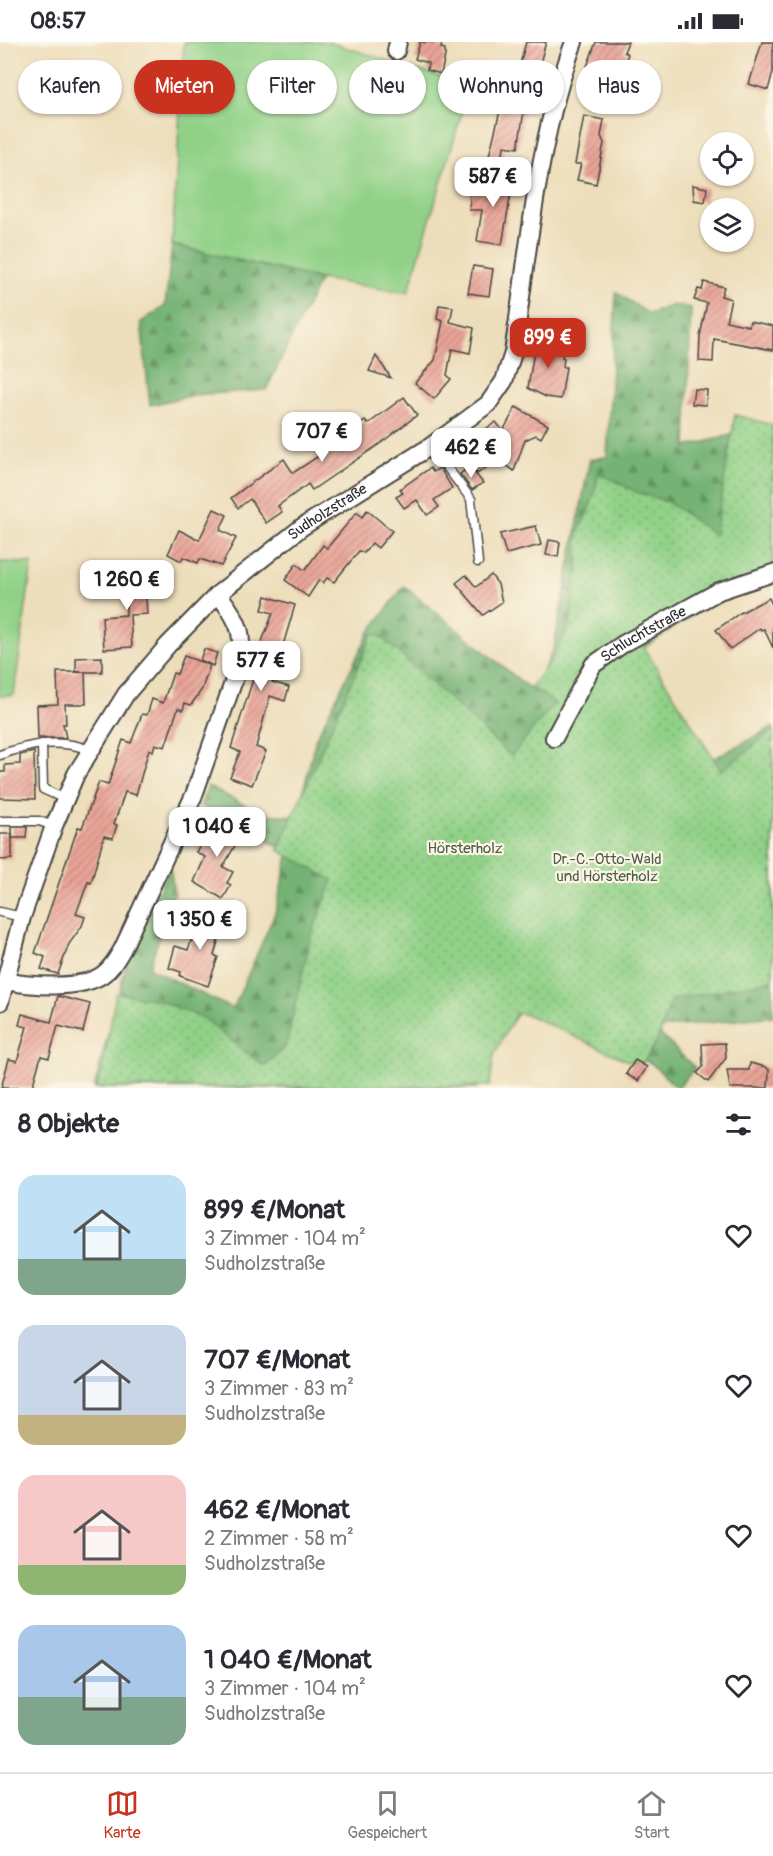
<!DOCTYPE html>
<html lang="de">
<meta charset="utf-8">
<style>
:root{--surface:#fff;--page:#f7f7f7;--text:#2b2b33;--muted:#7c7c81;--line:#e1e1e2;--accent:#c8321e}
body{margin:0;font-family:Pangolin,sans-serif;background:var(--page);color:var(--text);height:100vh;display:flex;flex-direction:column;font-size:22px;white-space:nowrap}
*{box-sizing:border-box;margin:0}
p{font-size:20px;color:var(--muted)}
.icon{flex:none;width:33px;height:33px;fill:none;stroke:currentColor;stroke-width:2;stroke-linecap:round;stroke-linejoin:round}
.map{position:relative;height:1046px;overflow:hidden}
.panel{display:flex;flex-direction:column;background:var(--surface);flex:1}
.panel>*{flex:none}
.top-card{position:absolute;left:18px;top:18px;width:738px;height:54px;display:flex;gap:12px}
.controls{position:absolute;left:700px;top:90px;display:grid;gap:12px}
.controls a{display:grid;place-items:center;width:54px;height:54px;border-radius:50%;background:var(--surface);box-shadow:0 2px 4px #0004;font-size:30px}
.price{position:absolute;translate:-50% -51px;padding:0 14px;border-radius:12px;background:#fff;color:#222;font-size:20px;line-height:39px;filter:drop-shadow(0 2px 3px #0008)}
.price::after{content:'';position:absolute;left:50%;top:36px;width:18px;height:14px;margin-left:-9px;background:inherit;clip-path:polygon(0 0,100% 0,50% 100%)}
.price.on{background:var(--accent);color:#fff}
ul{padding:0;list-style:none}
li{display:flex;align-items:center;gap:18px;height:150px;padding:0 18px}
li span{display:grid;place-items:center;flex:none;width:168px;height:120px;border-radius:18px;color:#555}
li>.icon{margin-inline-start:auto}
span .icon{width:72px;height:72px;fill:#fffc;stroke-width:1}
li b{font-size:26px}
h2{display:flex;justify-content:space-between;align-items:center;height:72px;padding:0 18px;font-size:26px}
.pill{padding:0 21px;border-radius:27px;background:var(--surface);box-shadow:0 2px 4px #0004;font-size:21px;line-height:54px}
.pill.on{background:var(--accent);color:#fff}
.status{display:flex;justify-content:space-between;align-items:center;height:42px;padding:0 30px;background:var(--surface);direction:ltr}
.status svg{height:16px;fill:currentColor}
.dock{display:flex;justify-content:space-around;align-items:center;height:84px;border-top:2px solid var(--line);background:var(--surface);font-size:16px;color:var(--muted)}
.dock a{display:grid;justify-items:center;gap:3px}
.dock .on{color:var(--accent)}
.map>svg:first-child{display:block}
.grass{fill:#90d187;stroke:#5e7e59;stroke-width:1.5}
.forest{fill:url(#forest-firs);stroke:#506f50;stroke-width:1.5}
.park{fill:url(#park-dots);stroke:#5e7e59;stroke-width:1.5}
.building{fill:url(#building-hatch)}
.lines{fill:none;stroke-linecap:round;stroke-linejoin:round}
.service-casing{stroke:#484641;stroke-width:11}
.minor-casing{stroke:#484641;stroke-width:20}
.service{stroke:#fff;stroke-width:8}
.minor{stroke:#fff;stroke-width:16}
.labels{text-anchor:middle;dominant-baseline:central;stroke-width:4.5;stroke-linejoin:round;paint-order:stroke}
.street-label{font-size:15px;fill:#2b2b2b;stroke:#fcf5e5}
.park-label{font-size:15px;fill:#495d47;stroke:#fcf5e5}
</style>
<div class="status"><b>08:57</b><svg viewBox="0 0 49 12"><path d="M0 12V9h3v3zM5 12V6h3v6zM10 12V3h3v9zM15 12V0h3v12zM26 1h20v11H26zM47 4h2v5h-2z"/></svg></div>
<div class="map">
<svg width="773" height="1046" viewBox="0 0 773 1046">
<defs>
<pattern id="forest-firs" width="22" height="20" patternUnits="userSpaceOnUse" patternTransform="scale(1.5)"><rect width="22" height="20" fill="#74b374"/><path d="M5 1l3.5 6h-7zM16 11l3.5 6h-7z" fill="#5f925f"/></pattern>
<pattern id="park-dots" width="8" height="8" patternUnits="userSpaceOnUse" patternTransform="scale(1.5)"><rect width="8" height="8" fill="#90d187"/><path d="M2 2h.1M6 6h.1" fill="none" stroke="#76aa6f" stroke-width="1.8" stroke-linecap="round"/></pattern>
<pattern id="building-hatch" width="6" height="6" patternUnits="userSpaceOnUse" patternTransform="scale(1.5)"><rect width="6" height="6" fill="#eaa498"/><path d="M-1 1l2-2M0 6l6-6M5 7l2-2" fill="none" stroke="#be867c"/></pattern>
</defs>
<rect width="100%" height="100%" fill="#fcf5e5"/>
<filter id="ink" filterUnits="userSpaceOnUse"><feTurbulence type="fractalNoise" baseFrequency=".0167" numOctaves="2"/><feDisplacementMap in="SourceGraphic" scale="12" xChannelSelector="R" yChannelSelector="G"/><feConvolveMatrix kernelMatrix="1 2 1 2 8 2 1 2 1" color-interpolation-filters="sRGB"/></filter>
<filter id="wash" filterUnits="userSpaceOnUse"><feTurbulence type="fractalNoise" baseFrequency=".008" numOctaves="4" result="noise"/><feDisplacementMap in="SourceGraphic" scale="24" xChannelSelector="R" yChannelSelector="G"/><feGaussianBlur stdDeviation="1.35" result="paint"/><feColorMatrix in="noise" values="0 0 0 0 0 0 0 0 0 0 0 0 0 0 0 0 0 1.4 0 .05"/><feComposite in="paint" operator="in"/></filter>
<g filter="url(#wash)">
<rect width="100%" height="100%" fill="#eddebb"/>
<!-- grass -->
<g class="grass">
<path d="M184,0H328L470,44L408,251L320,237L172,203Z"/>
<path d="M0,520L32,521L14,653L0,654Z"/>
</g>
<!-- forest -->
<g class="forest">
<path d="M172,203L320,237L266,348L193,353L150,363L141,280L165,264Z"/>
<path d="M616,250L649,272L673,263L691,266L686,405L773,382V520L642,607L713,717L773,685V974L662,986L660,992L695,1026L677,1046L651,1021L521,967L491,1010L478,1046H94L128,916L170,824L174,851L149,926L233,967L275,871L289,810L200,763L208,744L262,772L297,774L316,696L369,591L404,544L534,650L554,604L590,417L607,415Z"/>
</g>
<!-- park -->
<path class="park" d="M735,373L773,383V525L638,596L721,729L773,688V938L671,958L658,997L643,1021L628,1019L528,973L516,971L494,1013L490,1044L96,1046L102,1031L116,951L158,958L203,976L264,1024L286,1003L311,894L333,838L278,808L372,592L383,596L511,714L555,661L531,645L551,618L570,582L578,527L577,494L592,459L599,431L639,451L668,460L715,493Z"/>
<g id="blocks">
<!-- building -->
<g class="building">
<path d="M420,0H442L441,6L445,7V14L441,32L427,28L428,21L415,17Z"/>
<path d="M526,0H546L538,28L545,30L536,66L525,63L518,106L504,104L501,124L487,122L499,73L507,46L513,48Z"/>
<path d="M596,0H628L624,10L628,12L610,61L578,49Z"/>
<path d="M762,0H773V30L768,48L749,42Z"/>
<path d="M584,74L604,78L601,94L604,101L596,142L577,138L581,122H575Z"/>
<path d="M493,129L514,133L502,203L477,199L482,168H469L471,147L490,150Z"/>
<path d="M693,143L707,146L705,160L694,158Z"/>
<path d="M473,224L493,227L489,254L468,251Z"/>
<path d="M704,240L724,245L721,254L731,257L726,279L749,284L750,279L773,284V308L714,297L713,320L699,319L700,294L707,261L694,258L698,247L702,248Z"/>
<path d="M439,263L453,265L450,280L474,286L470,311L452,307L447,333L451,337L434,357L415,341L435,318L443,279L437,277Z"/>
<path d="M536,297L564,301L562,316H564L563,325H566L561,357L546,355L528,346Z"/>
<path d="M376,314L391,336L369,329Z"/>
<path d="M694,347L707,348L706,363L692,362Z"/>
<path d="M404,355L417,373L381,401L312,448L308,442L278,464L282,470L266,481L250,457L238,466L231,456L284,417L293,431L340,400L338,398L365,379L368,382Z"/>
<path d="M516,365L548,383L541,396L536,393L525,398L514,429L498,417L477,432L466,415L469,413L462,403L496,380L503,389Z"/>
<path d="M470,425L483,441L472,448L460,432Z"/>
<path d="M430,426L433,430L440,426L452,446L434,458L439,465L427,473L417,458L404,466L396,455L403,451L400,447Z"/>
<path d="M214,467L227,473L220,488L236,496L221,524L200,517L198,521L183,515L181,519L168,512L179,488L199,498Z"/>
<path d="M367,468L392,489L378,506L372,501L364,511L359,509L334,540L327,536L323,541L319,538L308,555L285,538L296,522L305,528L323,503L327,506L357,470L362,475Z"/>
<path d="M536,484L541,503L506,512L500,492Z"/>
<path d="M549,498L560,500L558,515L546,513Z"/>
<path d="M144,524L147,572L130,573L132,605L104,607L102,575L126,573L125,525Z"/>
<path d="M466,533L476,545L491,533L498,542L502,560L483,573L456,541Z"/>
<path d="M266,554L295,563L272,640L289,645L285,659L270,654L256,705L266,709L252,743L230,735L240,710L231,706L254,634L249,633L273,571L262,568Z"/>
<path d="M769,556L773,565V606L764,587L761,588L760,586L730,607L716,588L740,571Z"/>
<path d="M204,607L217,611L213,624L200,618Z"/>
<path d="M184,614L210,623L202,647L191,663L185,661L183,668L178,666L165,705L155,702L153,709L149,707L136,753L125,750L114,782L117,783L113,796L104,794L91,841L88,840L76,872L85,875L82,884L69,902L58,932L41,927L45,915L35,911L78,785L82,786L99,740L108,743L123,698L131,701L142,672L147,673L152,657L163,661L173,631L177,632Z"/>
<path d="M102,615V630H76V616Z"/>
<path d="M57,630H85L86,662H65L66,682H63L66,696H38L37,663L58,662Z"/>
<path d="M34,710L35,757L0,756V730H5V723L20,722V713Z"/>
<path d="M215,777L242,791L223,825L233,830L227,841L231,843L223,857L194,840L205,815L196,810Z"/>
<path d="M12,785H27L26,796H12Z"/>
<path d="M0,792H12V817L0,818Z"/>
<path d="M201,869L225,876L214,913L218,915L208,944L180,934L181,930L169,926L175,904L188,908Z"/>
<path d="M58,954L90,962L83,990L58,984L49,1016L41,1014L32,1046H1L9,1017L17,1019L27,985L19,983L22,972L51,980Z"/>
<path d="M725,1001L726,1016L708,1040L697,1031L703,1025L702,1002Z"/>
<path d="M635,1018L647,1025L638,1039L626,1032Z"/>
<path d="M750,1021L766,1025L769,1028L768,1046H730L727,1028H749Z"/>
</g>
</g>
</g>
<g filter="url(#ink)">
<use href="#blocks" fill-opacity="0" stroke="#484641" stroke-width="1.5"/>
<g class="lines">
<defs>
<g id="service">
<path d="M431,404L471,457L478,520"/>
<path d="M42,702L43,747L65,757"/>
<path d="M0,713C30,702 60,696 90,708"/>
<path d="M0,779H39L54,784"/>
<path d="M0,870L22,875"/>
</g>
<g id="minor">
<path d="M396,9L398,0"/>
<path id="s1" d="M554,696L593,623L623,602L719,549L773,531"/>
<path d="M5,939C30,944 80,948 102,933C111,927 116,918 122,908L194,753L236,632C246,595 242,582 218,552"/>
<path id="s2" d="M0,960L22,875L54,784L76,732L126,652L168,603L218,552L302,485L431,404L488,362L504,339L513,311C529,207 537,99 574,0"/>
</g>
</defs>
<!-- service casing -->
<use href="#service" class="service-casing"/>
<!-- minor casing -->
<use href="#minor" class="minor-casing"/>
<!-- service -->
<use href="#service" class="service"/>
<!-- minor -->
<use href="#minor" class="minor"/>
</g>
</g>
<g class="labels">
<!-- street labels -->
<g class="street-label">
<text stroke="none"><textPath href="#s2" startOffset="608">Sudholzstraße</textPath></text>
<text stroke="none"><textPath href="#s1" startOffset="142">Schluchtstraße</textPath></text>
</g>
<!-- park labels -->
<g class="park-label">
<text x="465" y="806">Hörsterholz</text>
<text x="607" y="817">Dr.-C.-Otto-Wald<tspan x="607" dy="17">und Hörsterholz</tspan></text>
</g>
</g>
</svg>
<div class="controls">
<a><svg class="icon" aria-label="locate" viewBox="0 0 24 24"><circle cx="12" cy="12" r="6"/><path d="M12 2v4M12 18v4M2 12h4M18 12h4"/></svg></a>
<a><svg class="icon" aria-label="layers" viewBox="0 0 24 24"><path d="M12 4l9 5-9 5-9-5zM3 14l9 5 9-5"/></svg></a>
</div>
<b class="price" style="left:493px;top:166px">587 €</b>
<b class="price on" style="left:548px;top:327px">899 €</b>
<b class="price" style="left:322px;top:421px">707 €</b>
<b class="price" style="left:471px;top:437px">462 €</b>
<b class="price" style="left:127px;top:569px">1 260 €</b>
<b class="price" style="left:261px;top:650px">577 €</b>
<b class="price" style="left:217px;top:816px">1 040 €</b>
<b class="price" style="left:200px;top:909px">1 350 €</b>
<div class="top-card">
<a class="pill">Kaufen</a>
<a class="pill on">Mieten</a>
<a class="pill">Filter</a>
<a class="pill">Neu</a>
<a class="pill">Wohnung</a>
<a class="pill">Haus</a>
</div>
</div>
<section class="panel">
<h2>8 Objekte<svg class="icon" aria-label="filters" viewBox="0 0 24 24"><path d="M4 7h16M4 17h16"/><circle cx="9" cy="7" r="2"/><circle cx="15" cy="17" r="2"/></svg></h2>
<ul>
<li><span style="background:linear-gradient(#bfe0f5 70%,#7fa58c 0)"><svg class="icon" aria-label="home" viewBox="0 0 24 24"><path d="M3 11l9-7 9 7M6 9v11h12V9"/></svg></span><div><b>899 €/Monat</b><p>3 Zimmer · 104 m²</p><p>Sudholzstraße</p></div><svg class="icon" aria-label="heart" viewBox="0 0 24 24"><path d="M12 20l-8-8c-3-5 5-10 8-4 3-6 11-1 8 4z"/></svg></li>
<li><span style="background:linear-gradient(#c9d6e8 75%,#c2b280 0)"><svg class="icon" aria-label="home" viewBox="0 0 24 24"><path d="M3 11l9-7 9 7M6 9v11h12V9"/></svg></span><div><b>707 €/Monat</b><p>3 Zimmer · 83 m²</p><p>Sudholzstraße</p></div><svg class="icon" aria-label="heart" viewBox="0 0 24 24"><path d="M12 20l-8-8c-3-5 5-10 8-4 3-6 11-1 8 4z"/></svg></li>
<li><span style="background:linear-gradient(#f6c9c9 75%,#8fb573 0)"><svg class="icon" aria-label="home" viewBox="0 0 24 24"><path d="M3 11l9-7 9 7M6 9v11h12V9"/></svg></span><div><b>462 €/Monat</b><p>2 Zimmer · 58 m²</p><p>Sudholzstraße</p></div><svg class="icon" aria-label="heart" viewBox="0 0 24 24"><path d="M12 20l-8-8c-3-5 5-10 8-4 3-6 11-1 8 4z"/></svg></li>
<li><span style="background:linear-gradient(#a9c7e8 60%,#7fa58c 0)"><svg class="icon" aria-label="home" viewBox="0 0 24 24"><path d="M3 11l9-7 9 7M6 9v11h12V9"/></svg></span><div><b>1 040 €/Monat</b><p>3 Zimmer · 104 m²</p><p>Sudholzstraße</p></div><svg class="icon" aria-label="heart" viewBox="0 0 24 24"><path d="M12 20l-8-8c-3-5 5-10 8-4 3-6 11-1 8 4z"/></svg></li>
</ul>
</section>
<nav class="dock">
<a class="on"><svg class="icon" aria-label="map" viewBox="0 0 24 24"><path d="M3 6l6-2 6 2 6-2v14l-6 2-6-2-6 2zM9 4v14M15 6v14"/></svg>Karte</a>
<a><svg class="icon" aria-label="saved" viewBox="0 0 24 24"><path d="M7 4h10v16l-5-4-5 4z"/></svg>Gespeichert</a>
<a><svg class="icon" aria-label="home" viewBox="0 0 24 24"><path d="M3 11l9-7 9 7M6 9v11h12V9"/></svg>Start</a>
</nav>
